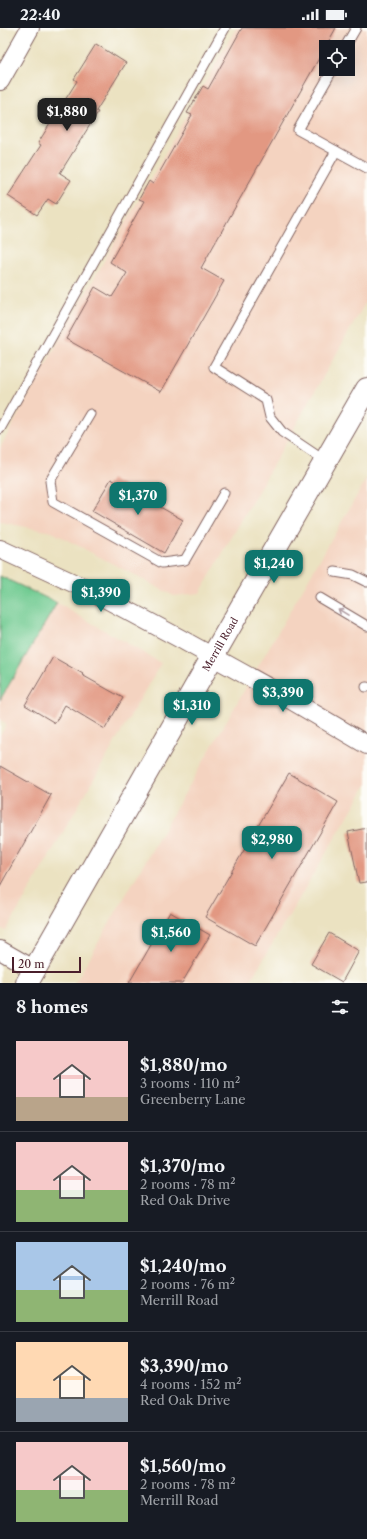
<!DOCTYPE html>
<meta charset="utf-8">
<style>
:root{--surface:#171b24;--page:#242831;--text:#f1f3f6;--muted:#9ea1a6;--line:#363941;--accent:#0f766e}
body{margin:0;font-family:"Libre Caslon Text",serif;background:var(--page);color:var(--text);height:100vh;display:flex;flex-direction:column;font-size:15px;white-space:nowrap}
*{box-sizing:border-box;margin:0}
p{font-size:13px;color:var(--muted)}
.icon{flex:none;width:22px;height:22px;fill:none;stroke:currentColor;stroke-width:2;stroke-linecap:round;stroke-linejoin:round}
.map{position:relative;height:955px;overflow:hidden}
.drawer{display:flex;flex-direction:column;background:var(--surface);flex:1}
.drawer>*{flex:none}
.buttons{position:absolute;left:319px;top:12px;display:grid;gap:8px}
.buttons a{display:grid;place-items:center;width:36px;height:36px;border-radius:0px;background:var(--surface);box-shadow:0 4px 16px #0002;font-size:20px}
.scale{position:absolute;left:12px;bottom:10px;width:69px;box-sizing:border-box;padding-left:4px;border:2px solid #4a1f2b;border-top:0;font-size:11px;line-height:14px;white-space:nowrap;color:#4a1f2b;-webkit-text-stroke:3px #fdfcf7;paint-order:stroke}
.price{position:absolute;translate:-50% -34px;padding:0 9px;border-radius:8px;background:var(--accent);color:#fff;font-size:13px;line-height:26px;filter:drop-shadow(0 1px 2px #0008)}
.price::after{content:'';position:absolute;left:50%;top:24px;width:12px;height:9px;margin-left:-6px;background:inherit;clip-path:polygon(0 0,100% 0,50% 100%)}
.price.on{background:#222;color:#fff}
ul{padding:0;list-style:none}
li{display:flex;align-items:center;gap:12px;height:100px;padding:0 16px}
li+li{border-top:1px solid var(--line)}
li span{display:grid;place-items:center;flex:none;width:112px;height:80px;border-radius:0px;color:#555}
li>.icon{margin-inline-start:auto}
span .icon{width:48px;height:48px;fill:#fffc;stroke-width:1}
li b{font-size:17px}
h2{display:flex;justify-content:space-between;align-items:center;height:48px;padding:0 16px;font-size:17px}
.status{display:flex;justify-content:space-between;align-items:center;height:28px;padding:0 20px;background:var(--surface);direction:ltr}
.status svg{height:11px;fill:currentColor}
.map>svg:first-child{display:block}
.built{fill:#f4d3c0;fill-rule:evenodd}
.green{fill:#71cb92;stroke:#5e755e}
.building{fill:#e29882}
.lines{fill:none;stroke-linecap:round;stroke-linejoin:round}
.lane-casing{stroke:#826360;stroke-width:11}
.street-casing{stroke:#826360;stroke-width:20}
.secondary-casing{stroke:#826360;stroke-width:24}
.lane{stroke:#fff;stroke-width:9}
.street{stroke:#fff;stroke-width:18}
.secondary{stroke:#fff;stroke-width:22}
.oneway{stroke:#ae9aa0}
.labels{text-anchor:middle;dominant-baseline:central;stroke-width:3.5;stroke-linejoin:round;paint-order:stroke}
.street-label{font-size:10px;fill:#4a1f2b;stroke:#fdfcf7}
</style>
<div class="status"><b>22:40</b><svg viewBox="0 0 49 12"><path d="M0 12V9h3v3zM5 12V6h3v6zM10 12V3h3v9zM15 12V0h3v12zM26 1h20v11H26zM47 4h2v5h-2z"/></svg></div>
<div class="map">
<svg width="367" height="955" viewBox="0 0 367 955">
<rect width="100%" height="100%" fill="#fdfcf7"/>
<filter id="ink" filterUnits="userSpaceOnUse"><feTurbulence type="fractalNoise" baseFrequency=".025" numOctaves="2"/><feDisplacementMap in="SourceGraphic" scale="8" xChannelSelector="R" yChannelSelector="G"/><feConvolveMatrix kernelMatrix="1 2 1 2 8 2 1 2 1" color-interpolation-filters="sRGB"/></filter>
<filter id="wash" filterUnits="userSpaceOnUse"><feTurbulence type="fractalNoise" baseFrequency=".012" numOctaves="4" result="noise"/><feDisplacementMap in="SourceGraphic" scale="16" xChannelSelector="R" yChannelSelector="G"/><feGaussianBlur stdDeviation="0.9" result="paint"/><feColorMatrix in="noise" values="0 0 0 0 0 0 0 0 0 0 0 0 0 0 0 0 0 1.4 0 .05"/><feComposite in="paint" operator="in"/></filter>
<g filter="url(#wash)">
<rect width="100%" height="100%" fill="#ebe2c1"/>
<!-- built -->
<g class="built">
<path d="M236,0H367V272L200,565L174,568L52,504L0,494V420L56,318ZM326,19H348V41H326Z"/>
<path d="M367,450V756L249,955H75Z"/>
<path d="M57,575L161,635L6,903L0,900V707L7,696L0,692V672Z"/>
</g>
<!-- green -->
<path class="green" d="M0,548L57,575L0,672Z"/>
<g id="blocks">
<!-- building -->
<g class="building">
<path d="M242,0H336L201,240L224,253L161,364L66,311L95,259L112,269L127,245L110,234L144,173L139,171L149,153L153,156L192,87L187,85L203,58L208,61Z"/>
<path d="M96,16L126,35L96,83L98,84L60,145L71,152L56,176L48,171L37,187L8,168L41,117L38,115L77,53L74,51Z"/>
<path d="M111,451L183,492L164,525L92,483Z"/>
<path d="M53,629L83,646L82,647L123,670L105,701L65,677L55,695L25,677Z"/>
<path d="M0,738L51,767L0,858Z"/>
<path d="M289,745L338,774L255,918L205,889Z"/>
<path d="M367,800V854L359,855L348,804Z"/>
<path d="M170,884L210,907L182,955H129Z"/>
<path d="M329,905L359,923L342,954L311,936Z"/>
</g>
</g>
</g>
<g filter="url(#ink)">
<use href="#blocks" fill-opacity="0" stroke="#826360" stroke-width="1"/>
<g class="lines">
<defs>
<g id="lane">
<path d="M345,19L356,0"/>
<path d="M333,41L298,102L367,140"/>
<path d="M90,386L50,453L53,474L162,535L185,532L224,465"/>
<path d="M0,401L225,0"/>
<path d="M325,433L282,404L270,389L266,372L214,339L336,123"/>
<path d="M335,544L353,547L367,554"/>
<path d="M320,570L367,598"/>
<path d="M366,659H367"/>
</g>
<g id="street">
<path d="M0,53L30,0"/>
<path d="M0,521L97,566L179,610L291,672L367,717"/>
<path d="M0,922L35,942"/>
</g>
<g id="secondary">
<path id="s1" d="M27,955L213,628L367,361"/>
</g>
</defs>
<!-- lane casing -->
<use href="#lane" class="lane-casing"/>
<!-- street casing -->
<use href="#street" class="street-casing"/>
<!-- secondary casing -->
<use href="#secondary" class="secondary-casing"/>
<!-- lane -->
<use href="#lane" class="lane"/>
<!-- street -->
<use href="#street" class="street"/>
<!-- secondary -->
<use href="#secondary" class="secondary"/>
</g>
<!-- one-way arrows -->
<defs><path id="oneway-shaft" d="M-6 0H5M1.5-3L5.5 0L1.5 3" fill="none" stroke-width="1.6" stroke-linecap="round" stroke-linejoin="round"/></defs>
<use class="oneway" href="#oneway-shaft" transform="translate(343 584) rotate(-148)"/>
</g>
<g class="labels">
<!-- street labels -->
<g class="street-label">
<text stroke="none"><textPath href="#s1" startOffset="390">Merrill Road</textPath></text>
</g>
</g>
</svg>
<div class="buttons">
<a><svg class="icon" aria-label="locate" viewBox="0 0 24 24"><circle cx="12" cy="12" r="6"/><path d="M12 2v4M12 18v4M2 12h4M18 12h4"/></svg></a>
</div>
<div class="scale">20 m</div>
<b class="price on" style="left:67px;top:104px">$1,880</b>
<b class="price" style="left:138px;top:488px">$1,370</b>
<b class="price" style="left:274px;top:556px">$1,240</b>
<b class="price" style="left:101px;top:585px">$1,390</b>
<b class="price" style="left:283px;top:685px">$3,390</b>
<b class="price" style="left:192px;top:698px">$1,310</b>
<b class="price" style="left:272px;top:832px">$2,980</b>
<b class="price" style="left:171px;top:925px">$1,560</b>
</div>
<section class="drawer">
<h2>8 homes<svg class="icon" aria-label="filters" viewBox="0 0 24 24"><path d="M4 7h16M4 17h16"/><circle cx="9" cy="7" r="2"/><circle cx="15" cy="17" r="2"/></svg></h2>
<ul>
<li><span style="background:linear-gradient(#f6c9c9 70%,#b9a48a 0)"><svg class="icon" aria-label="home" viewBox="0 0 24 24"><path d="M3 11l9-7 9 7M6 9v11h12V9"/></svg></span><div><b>$1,880/mo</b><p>3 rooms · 110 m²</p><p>Greenberry Lane</p></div></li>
<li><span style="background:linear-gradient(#f6c9c9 60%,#8fb573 0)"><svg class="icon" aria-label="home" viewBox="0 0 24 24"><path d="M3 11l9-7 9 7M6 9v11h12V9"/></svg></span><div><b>$1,370/mo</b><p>2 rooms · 78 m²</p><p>Red Oak Drive</p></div></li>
<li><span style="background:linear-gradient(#a9c7e8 60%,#8fb573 0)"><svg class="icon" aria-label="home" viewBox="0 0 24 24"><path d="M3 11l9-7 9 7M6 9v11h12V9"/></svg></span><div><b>$1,240/mo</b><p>2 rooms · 76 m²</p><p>Merrill Road</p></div></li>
<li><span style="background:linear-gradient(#ffd9b3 70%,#9aa5b1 0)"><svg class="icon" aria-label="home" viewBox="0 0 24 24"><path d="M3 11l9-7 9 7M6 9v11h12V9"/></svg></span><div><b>$3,390/mo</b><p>4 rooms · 152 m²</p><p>Red Oak Drive</p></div></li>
<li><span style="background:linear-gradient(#f6c9c9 60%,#8fb573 0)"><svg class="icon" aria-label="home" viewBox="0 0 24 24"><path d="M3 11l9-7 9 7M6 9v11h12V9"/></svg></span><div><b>$1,560/mo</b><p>2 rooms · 78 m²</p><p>Merrill Road</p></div></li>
</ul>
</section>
